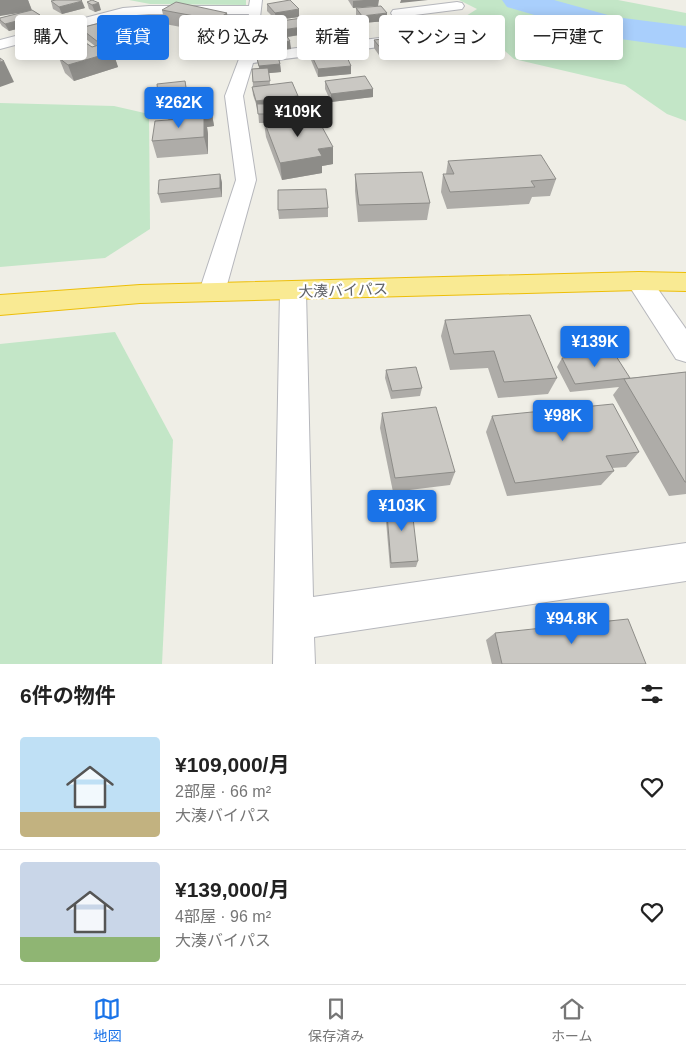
<!DOCTYPE html>
<html lang="ja">
<meta charset="utf-8">
<style>
:root{--surface:#fff;--page:#f2f2f2;--text:#222;--muted:#767676;--line:#e0e0e0;--accent:#1a73e8}
body{margin:0;font-family:Arial,"Noto Sans JP",sans-serif;background:var(--page);color:var(--text);height:100vh;display:flex;flex-direction:column;font-size:19px;white-space:nowrap}
*{box-sizing:border-box;margin:0}
p{font-size:16px;color:var(--muted)}
.icon{flex:none;width:28px;height:28px;fill:none;stroke:currentColor;stroke-width:2;stroke-linecap:round;stroke-linejoin:round}
.map{position:relative;height:664px;overflow:hidden}
.drawer{display:flex;flex-direction:column;background:var(--surface);flex:1}
.drawer>*{flex:none}
.banner{position:absolute;left:15px;top:15px;width:656px;height:45px;display:flex;gap:10px}
.price{position:absolute;translate:-50% -42px;padding:0 11px;border-radius:5px;background:var(--accent);color:#fff;font-size:16px;line-height:32px;filter:drop-shadow(0 1px 2px #0008)}
.price::after{content:'';position:absolute;left:50%;top:30px;width:15px;height:11px;margin-left:-8px;background:inherit;clip-path:polygon(0 0,100% 0,50% 100%)}
.price.current{background:#222;color:#fff}
ul{padding:0;list-style:none}
li{display:flex;align-items:center;gap:15px;height:125px;padding:0 20px}
li+li{border-top:1px solid var(--line)}
li span{display:grid;place-items:center;flex:none;width:140px;height:100px;border-radius:5px;color:#555}
li>.icon{margin-inline-start:auto}
span .icon{width:60px;height:60px;fill:#fffc;stroke-width:1}
li b{font-size:21px}
h2{display:flex;justify-content:space-between;align-items:center;height:60px;padding:0 20px;font-size:21px}
.tag{padding:0 18px;border-radius:5px;background:var(--surface);box-shadow:0 2px 12px #0003;font-size:18px;line-height:45px}
.tag.current{background:var(--accent);color:#fff}
.menu{display:flex;justify-content:space-around;align-items:center;height:70px;border-top:1px solid var(--line);background:var(--surface);font-size:14px;color:var(--muted)}
.menu a{display:grid;justify-items:center;gap:2px}
.menu .current{color:var(--accent)}
.map>svg:first-child{display:block}
.green{fill:#c3e6c7}
.lines{fill:none;stroke-linecap:round;stroke-linejoin:round}
.river{fill:#a9cffc;fill-rule:evenodd}
.minor-casing{stroke:#b6b7bc;stroke-width:2}
.highway-casing{stroke:#edbe08;stroke-width:2}
.minor{fill:#fff;fill-rule:evenodd}
.highway{fill:#f9ea93;fill-rule:evenodd}
.wall{fill:#aeaca8}
.shaded-wall{fill:#8d8c88}
.building{fill:#cac8c3;stroke:#8d8c88}
.labels{text-anchor:middle;dominant-baseline:central;stroke-width:4.5;stroke-linejoin:round;paint-order:stroke}
.street-label{font-size:15px;fill:#5d6066;stroke:#fff}
</style>
<div class="map">
<svg width="686" height="664" viewBox="0 0 686 664">
<rect width="100%" height="100%" fill="#efeee6"/>
<!-- green -->
<g class="green">
<path d="M129,0H246V5L150,4Z"/>
<path d="M459,0H618L686,13V121L667,114L625,85L514,59L466,16L477,9Z"/>
<path d="M0,103L114,106L149,114L150,229L105,258L0,267Z"/>
<path d="M115,332L173,440L162,664H0V344Z"/>
</g>
<g class="lines">
<!-- river -->
<path class="river" d="M502,0H554L615,17L686,26V48L613,38L507,7Z"/>
<defs>
<g id="minor">
<path d="M250,0H262L256,53L404,35L391,13L393,10L457,2L462,3L464,6L462,9L407,16L418,34L458,29L463,30L465,33L463,36L458,37L253,63L243,96L256,180L225,292L221,299L212,301L203,299L199,292L236,180L225,96L239,59L249,14H149L124,16L0,49V40L123,8L149,6H249Z"/>
<path d="M639,272L648,275L686,329V362L676,359L626,281L630,275Z"/>
<path d="M293,282L302,284L306,291L313,597L686,543V581L314,637L315,664H273L280,291L284,284Z"/>
</g>
<path id="highway" d="M639,272L686,273V291L639,290L140,303L0,315V295L140,285Z"/>
</defs>
<!-- minor casing -->
<use href="#minor" class="minor-casing"/>
<!-- highway casing -->
<use href="#highway" class="highway-casing"/>
<!-- minor -->
<use href="#minor" class="minor"/>
<!-- highway -->
<use href="#highway" class="highway"/>
</g>
<!-- wall -->
<g class="wall">
<path d="M0,0H28L32,10L40,15L43,22L9,31L2,26L0,23V18L23,12Z"/>
<path d="M92,0L101,10L95,12L89,9L87,2Z"/>
<path d="M348,0H379L353,8Z"/>
<path d="M51,1L85,8L62,14L53,9Z"/>
<path d="M267,4L299,17L276,20L267,11Z"/>
<path d="M356,8L387,21L362,23L356,16Z"/>
<path d="M162,10L227,13L229,27L218,34L165,24Z"/>
<path d="M260,24L311,33L288,37L291,49L270,51L264,42V35L261,31Z"/>
<path d="M471,24L483,53L461,56L456,51L437,53L428,43L429,28Z"/>
<path d="M80,28L121,45L108,48L113,52L118,67L74,81L65,73L59,58L64,56L57,52L55,46L40,51L29,43L25,35L72,32L74,38L92,47L95,46L82,36Z"/>
<path d="M405,37L426,46L425,54L414,56L404,45Z"/>
<path d="M374,40L405,47V55L381,58L374,48Z"/>
<path d="M310,52L337,56L351,66V74L318,77L311,60Z"/>
<path d="M256,55L280,64L281,72L269,73L270,85L298,105L270,108L271,120L333,164L322,166V173L282,180L266,137L264,123H259L258,110L253,95L252,87H253L252,69L259,68Z"/>
<path d="M185,81L189,104L210,102L214,126L207,127L208,134V154L157,158L152,141L169,120V111L161,112Z"/>
<path d="M325,81L373,89V97L331,102L325,89Z"/>
<path d="M448,161L556,179L550,196L532,197L529,204L447,209L441,192L443,174H446Z"/>
<path d="M220,174L222,183V197L161,203L158,194Z"/>
<path d="M355,174L430,203L427,220L358,222L355,191Z"/>
<path d="M328,208V217L279,219L278,210Z"/>
<path d="M445,320L557,378L548,394L498,398L488,368L450,370L441,336Z"/>
<path d="M562,358L629,378L686,372V494L669,496L613,395L619,387L570,392L557,367Z"/>
<path d="M386,370L422,388L420,396L391,399L385,378Z"/>
<path d="M382,413L455,472L450,485L393,492L380,428Z"/>
<path d="M492,416L639,452L626,467L612,468L614,471L601,485L507,496L486,432Z"/>
<path d="M386,502L418,561L416,567L390,568L385,509Z"/>
<path d="M495,633L646,664H492L486,640Z"/>
</g>
<!-- shaded-wall -->
<g class="shaded-wall">
<path d="M0,0H28L32,11L0,16Z"/>
<path d="M364,0H379L378,6L353,8V1Z"/>
<path d="M401,0H428L400,3Z"/>
<path d="M82,1L85,8L62,14L59,7Z"/>
<path d="M99,3L101,10L95,12L92,5Z"/>
<path d="M299,9V17L276,20L275,13Z"/>
<path d="M227,13L229,27L218,34L216,20Z"/>
<path d="M387,13V21L362,23V16Z"/>
<path d="M40,15L43,22L9,31L5,24Z"/>
<path d="M310,26L311,33L268,40L267,32Z"/>
<path d="M72,32L75,40L54,44L55,46L40,51L37,43Z"/>
<path d="M458,36L456,51L437,53L438,38Z"/>
<path d="M119,37L121,45L100,50L98,42Z"/>
<path d="M486,38L483,53L461,56L464,41Z"/>
<path d="M290,41L291,49L270,51L269,44Z"/>
<path d="M426,46L425,54L414,56L415,48Z"/>
<path d="M405,47V55L381,58L382,50Z"/>
<path d="M67,49L70,57L67,58L64,50Z"/>
<path d="M113,52L118,67L74,81L68,65Z"/>
<path d="M4,61L14,82L0,87V62Z"/>
<path d="M280,64L281,72L260,74L259,66Z"/>
<path d="M351,66V74L318,77V69Z"/>
<path d="M185,81L190,108L161,112L159,104Z"/>
<path d="M373,89V97L331,102V94Z"/>
<path d="M298,96V105L270,108L271,122L270,108L257,110L256,101Z"/>
<path d="M210,102L214,126L207,127L208,134V154L204,137L171,131Z"/>
<path d="M333,147V164L322,166V173L282,180L280,163L318,149Z"/>
<path d="M220,174L222,183V197L220,188Z"/>
</g>
<!-- building -->
<g class="building">
<path d="M56,0H81L82,1L59,7L51,1Z"/>
<path d="M92,0L99,3L92,5L87,2Z"/>
<path d="M290,0L299,9L275,13L267,4Z"/>
<path d="M176,2L227,13L216,20L162,10Z"/>
<path d="M381,6L387,13L362,16L356,8Z"/>
<path d="M32,10L40,15L5,24L0,20V18Z"/>
<path d="M302,18L310,26L267,32L260,24Z"/>
<path d="M100,23L119,37L98,42L80,28Z"/>
<path d="M471,24L486,38L464,41L458,36L438,38L429,28Z"/>
<path d="M60,25L72,32L37,43L25,35Z"/>
<path d="M284,32L290,41L269,44L264,34Z"/>
<path d="M416,36L426,46L415,48L405,37Z"/>
<path d="M76,37L85,43L67,48L68,49L64,50L54,44Z"/>
<path d="M397,37L405,47L382,50L374,40Z"/>
<path d="M86,43L92,47L102,44L113,52L68,65L59,58L74,53L67,48Z"/>
<path d="M334,50L337,56L346,55L351,66L318,69L310,52Z"/>
<path d="M277,53L280,64L259,66L256,55Z"/>
<path d="M0,58L4,61L0,62Z"/>
<path d="M268,68L270,81L253,82L252,69Z"/>
<path d="M365,76L373,89L331,94L325,81Z"/>
<path d="M185,81L188,100L159,104L157,84Z"/>
<path d="M292,82L298,96L256,101L252,87Z"/>
<path d="M210,102L212,118L204,119V117L169,120L168,106Z"/>
<path d="M257,104H270V114H258Z"/>
<path d="M315,114L333,147L318,149L322,156L280,163L264,121Z"/>
<path d="M204,117V137L152,141L155,121Z"/>
<path d="M541,155L556,179L531,181L535,187L450,192L443,174H454L448,161Z"/>
<path d="M422,172L430,203L359,205L355,174Z"/>
<path d="M220,174V188L158,194L159,180Z"/>
<path d="M326,189L328,208L278,210V190Z"/>
<path d="M530,315L557,378L504,382L494,351L454,354L445,320Z"/>
<path d="M614,353L630,378L575,384L562,358Z"/>
<path d="M416,367L422,388L392,391L386,370Z"/>
<path d="M686,372V482H685L624,379Z"/>
<path d="M613,404L639,452L606,456L614,471L515,483L492,416Z"/>
<path d="M436,407L455,472L395,478L382,413Z"/>
<path d="M411,501L418,561L391,563L386,502Z"/>
<path d="M628,619L646,664H502L495,633Z"/>
</g>
<g class="labels">
<!-- street labels -->
<g class="street-label">
<text transform="translate(343 290) rotate(-2)">大湊バイパス</text>
</g>
</g>
</svg>
<b class="price" style="left:179px;top:129px">¥262K</b>
<b class="price current" style="left:298px;top:138px">¥109K</b>
<b class="price" style="left:595px;top:368px">¥139K</b>
<b class="price" style="left:563px;top:442px">¥98K</b>
<b class="price" style="left:402px;top:532px">¥103K</b>
<b class="price" style="left:572px;top:645px">¥94.8K</b>
<div class="banner">
<a class="tag">購入</a>
<a class="tag current">賃貸</a>
<a class="tag">絞り込み</a>
<a class="tag">新着</a>
<a class="tag">マンション</a>
<a class="tag">一戸建て</a>
</div>
</div>
<section class="drawer">
<h2>6件の物件<svg class="icon" aria-label="filters" viewBox="0 0 24 24"><path d="M4 7h16M4 17h16"/><circle cx="9" cy="7" r="2"/><circle cx="15" cy="17" r="2"/></svg></h2>
<ul>
<li><span style="background:linear-gradient(#bfe0f5 75%,#c2b280 0)"><svg class="icon" aria-label="home" viewBox="0 0 24 24"><path d="M3 11l9-7 9 7M6 9v11h12V9"/></svg></span><div><b>¥109,000/月</b><p>2部屋 · 66 m²</p><p>大湊バイパス</p></div><svg class="icon" aria-label="heart" viewBox="0 0 24 24"><path d="M12 20l-8-8c-3-5 5-10 8-4 3-6 11-1 8 4z"/></svg></li>
<li><span style="background:linear-gradient(#c9d6e8 75%,#8fb573 0)"><svg class="icon" aria-label="home" viewBox="0 0 24 24"><path d="M3 11l9-7 9 7M6 9v11h12V9"/></svg></span><div><b>¥139,000/月</b><p>4部屋 · 96 m²</p><p>大湊バイパス</p></div><svg class="icon" aria-label="heart" viewBox="0 0 24 24"><path d="M12 20l-8-8c-3-5 5-10 8-4 3-6 11-1 8 4z"/></svg></li>
</ul>
</section>
<nav class="menu">
<a class="current"><svg class="icon" aria-label="map" viewBox="0 0 24 24"><path d="M3 6l6-2 6 2 6-2v14l-6 2-6-2-6 2zM9 4v14M15 6v14"/></svg>地図</a>
<a><svg class="icon" aria-label="saved" viewBox="0 0 24 24"><path d="M7 4h10v16l-5-4-5 4z"/></svg>保存済み</a>
<a><svg class="icon" aria-label="home" viewBox="0 0 24 24"><path d="M3 11l9-7 9 7M6 9v11h12V9"/></svg>ホーム</a>
</nav>
